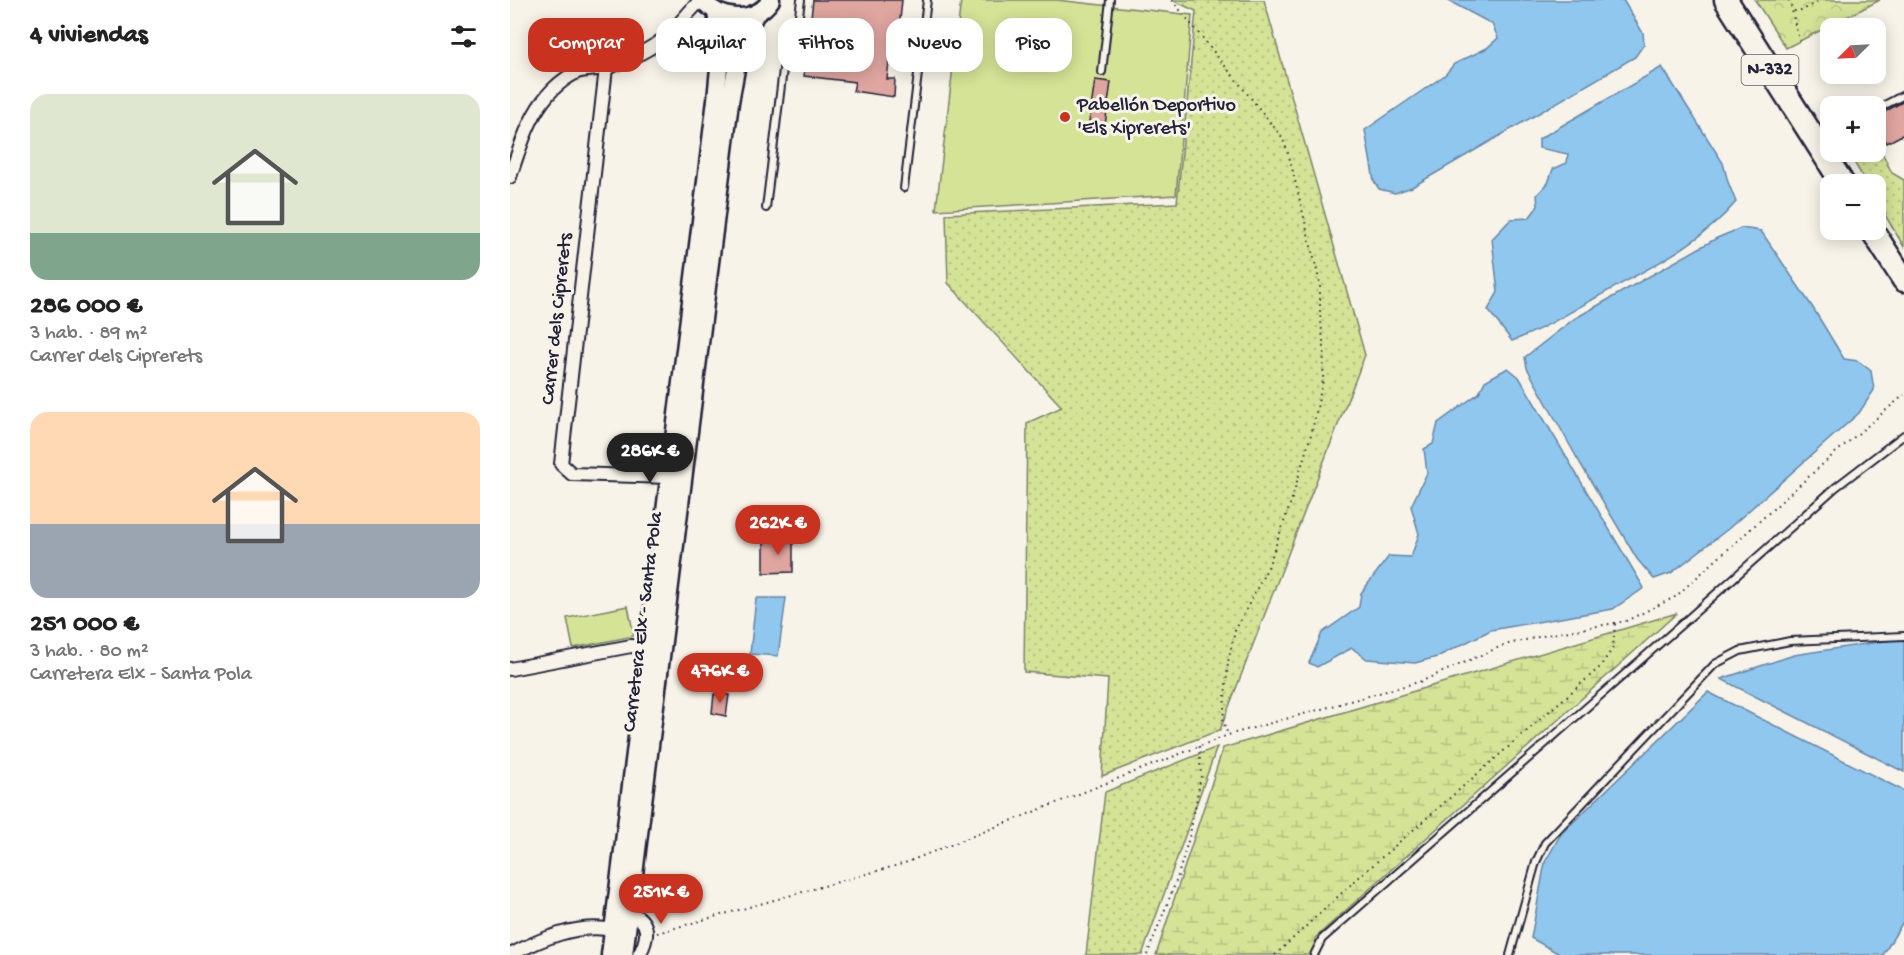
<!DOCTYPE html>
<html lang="es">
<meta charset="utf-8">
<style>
:root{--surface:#fff;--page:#f2f2f2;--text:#222;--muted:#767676;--accent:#c8321e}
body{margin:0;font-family:"Gochi Hand",sans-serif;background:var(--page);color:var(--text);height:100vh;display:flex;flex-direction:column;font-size:22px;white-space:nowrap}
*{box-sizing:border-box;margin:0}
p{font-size:20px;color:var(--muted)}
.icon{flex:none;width:33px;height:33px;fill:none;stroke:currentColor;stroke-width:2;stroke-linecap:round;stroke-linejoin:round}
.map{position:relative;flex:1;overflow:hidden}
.drawer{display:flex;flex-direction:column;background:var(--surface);width:510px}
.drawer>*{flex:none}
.banner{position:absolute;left:18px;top:18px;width:570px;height:54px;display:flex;gap:12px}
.needle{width:39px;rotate:246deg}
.tools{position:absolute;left:1310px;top:18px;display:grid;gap:12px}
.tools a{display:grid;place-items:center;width:66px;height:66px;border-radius:12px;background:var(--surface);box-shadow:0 3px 15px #0003;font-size:30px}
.price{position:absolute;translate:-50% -51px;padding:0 14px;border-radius:21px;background:var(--accent);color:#fff;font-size:20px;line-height:39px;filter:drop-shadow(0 2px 3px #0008)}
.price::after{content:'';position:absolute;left:50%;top:36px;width:18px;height:14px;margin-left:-9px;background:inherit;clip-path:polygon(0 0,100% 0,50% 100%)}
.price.on{background:#222;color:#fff}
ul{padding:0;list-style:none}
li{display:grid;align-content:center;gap:12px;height:318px;padding:0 30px}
li span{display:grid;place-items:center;height:186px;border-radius:18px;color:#555}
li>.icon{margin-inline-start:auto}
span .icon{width:108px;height:108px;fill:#fffc;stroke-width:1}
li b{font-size:26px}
h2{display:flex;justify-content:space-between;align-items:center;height:72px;padding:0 30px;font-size:26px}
.chip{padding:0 21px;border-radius:18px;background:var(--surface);box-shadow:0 3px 15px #0003;font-size:21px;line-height:54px}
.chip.on{background:var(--accent);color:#fff}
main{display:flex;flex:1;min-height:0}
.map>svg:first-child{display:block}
.grass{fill:url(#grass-dots);stroke:#7b8268;stroke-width:1.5}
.wetland{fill:url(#wetland-marsh);stroke:#7b8268;stroke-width:1.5}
.park{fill:url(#park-crowns);stroke:#7b8268;stroke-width:1.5}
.garden{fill:#d4e396;stroke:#7b8268;stroke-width:1.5}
.water{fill:#90c7ee;stroke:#6485a6;stroke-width:1.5}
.building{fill:#dfa59f;stroke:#22223b;stroke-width:1.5}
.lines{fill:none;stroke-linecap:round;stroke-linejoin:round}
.lane-casing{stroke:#22223b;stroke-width:10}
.street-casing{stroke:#22223b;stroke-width:16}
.secondary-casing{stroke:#22223b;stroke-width:21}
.highway-casing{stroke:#22223b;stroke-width:27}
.path{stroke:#22223b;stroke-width:2;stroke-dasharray:1.5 4.5;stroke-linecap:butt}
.lane{stroke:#f7f3e8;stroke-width:6}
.street{stroke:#f7f3e8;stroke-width:12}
.secondary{stroke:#f7f3e8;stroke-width:16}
.highway{stroke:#f7f3e8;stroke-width:22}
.poi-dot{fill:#c8321e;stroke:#f7f3e8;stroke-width:2}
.labels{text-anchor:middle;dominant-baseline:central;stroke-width:6;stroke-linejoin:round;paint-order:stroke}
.shield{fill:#f7f3e8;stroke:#62616f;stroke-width:1.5}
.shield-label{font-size:18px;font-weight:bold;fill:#22223b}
.poi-label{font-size:20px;fill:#22223b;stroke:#f7f3e8;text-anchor:start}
.street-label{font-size:20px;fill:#22223b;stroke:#f7f3e8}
</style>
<main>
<section class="drawer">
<h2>4 viviendas<svg class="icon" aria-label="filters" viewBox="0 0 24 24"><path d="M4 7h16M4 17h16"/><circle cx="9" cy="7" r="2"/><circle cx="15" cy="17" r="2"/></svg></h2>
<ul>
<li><span style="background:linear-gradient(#dfe7d0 75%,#7fa58c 0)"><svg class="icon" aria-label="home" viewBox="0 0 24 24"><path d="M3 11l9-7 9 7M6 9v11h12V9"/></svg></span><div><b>286 000 €</b><p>3 hab. · 89 m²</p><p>Carrer dels Ciprerets</p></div></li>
<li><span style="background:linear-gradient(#ffd9b3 60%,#9aa5b1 0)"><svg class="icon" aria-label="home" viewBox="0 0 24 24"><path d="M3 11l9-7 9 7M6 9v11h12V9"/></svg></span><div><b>251 000 €</b><p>3 hab. · 80 m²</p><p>Carretera Elx - Santa Pola</p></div></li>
</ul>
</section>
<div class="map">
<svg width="1394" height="955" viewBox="0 0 1394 955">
<defs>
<pattern id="grass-dots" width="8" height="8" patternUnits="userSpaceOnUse" patternTransform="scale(1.5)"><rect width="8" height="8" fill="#d4e396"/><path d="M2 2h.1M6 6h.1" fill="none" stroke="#b6c282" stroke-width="1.8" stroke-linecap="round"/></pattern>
<pattern id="wetland-marsh" width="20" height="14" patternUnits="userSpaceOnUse" patternTransform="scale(1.5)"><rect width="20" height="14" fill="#d4e396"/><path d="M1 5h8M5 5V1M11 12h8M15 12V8" fill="none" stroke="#b6c282"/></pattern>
<pattern id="park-crowns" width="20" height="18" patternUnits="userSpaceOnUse" patternTransform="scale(1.5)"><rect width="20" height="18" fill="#d4e396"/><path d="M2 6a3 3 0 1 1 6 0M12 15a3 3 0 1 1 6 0" fill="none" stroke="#b6c282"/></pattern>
</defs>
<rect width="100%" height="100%" fill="#f7f3e8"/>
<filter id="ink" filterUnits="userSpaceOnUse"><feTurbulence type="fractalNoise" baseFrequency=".0167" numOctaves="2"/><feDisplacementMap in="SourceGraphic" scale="12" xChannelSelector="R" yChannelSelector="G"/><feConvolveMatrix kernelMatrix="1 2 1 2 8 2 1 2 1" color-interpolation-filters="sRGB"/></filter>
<g filter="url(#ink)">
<!-- grass -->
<g class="grass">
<path d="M662,0H754L855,355L710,730L592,776L598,679L514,672L517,423L552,407L438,283L436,214L667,203L686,11Z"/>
<path d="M1365,138L1382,173L1394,180V247L1365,198V184H1357L1338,152H1365Z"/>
<path d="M707,747L632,955H576L595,792Z"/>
</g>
<!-- wetland -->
<path class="wetland" d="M1167,613L805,938L806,955H646L713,748Z"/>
<!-- park -->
<path class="park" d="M1245,0H1370L1276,48Z"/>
<!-- garden -->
<g class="garden">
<path d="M451,0H546L682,15L666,195L426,210Z"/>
<path d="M118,606L124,636L63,648L57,618Z"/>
</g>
<!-- water -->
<g class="water">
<path d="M937,0H1113L1133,33L1134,44L1125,57L902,187L885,193L869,189L864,181L855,130L935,75L944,64L977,48L988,38L982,24Z"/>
<path d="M1152,67L1213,163L1218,182L1226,202C1190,245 1135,270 1087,297C1059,313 1032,330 1002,341L978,310L988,292L982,239L1001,219L1019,218L1028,206L1027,195L1038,183L1043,169L1057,163L1058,154L1029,148V139Z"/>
<path d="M1231,228L1251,231L1303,308L1334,359L1348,361L1361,371L1364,390L1349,413L1218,529L1161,573L1144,579L1127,559L1067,458L1017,368L1015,357L1064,319L1207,238Z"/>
<path d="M998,368L1009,377L1134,588L1103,609L981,630L927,657L905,663L857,659L842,648L807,667L799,663L812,633L849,607L851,593L879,556L901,557L909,534L901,506L917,473L914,449L923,444L928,423L969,393L975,381Z"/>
<path d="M246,598H276L268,656L240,654Z"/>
<path d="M1394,638V772L1211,679L1284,655Z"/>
<path d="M1198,692L1394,791V920L1373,955H1051L1021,938L1035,862L1051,834Z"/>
</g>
<!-- building -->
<g class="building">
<path d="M303,0H392L389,30L383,29L377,79H385L384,97L343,91L345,82L294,76Z"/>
<path d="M585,80L601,82L594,132L578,129Z"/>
<path d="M1394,101V134L1377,143L1365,121V117Z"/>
<path d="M254,539H283V572L254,573Z"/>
<path d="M204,694L219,695L216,716L202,713Z"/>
</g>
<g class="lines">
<defs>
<g id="lane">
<path d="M592,72L600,0"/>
<path d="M1365,110L1394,95"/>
<path d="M394,188L417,0"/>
<path d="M256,208L276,45L289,15L291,0"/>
<path d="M804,955L812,939L1181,616L1326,487L1394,435"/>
<path d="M1000,955L1026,862L1035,843L1205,664L1230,651L1280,641L1394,636"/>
</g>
<g id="street">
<path d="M96,68L51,464L62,474L159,477"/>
<path d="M0,177C13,137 26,92 67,72C75,69 86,70 95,68C112,64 130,54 145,45C163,34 175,15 191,0"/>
<path d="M0,669L121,646L138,647"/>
<path d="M119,912C141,921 139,937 129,955"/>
<path d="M0,955C31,939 67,923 103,930"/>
</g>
<g id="secondary">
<path d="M192,0C210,20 244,25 261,0"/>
<path d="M100,955L206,100L211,46L206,12"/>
<path d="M114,955L220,102L230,47L246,13"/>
</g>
<g id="highway">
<path d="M1216,0L1333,184"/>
<path d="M1362,230L1394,280"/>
</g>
</defs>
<!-- lane casing -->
<use href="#lane" class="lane-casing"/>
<!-- street casing -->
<use href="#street" class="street-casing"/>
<!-- secondary casing -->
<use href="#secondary" class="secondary-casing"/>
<!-- highway casing -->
<use href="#highway" class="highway-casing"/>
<!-- path -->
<g class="path">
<path d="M662,0L772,137L779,156L810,283V313L814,349L813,380L802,431L780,505L758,567L725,631L718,662L713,721L718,735"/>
<path d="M1279,0C1284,13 1284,27 1290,41"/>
<path d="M1284,11H1291L1311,0"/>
<path d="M147,933L392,864L718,735L912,681L994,645L1037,635L1116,621L1165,597L1324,454L1394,395"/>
<path d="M637,955L667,879L680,834L691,776L689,746"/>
<path d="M765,955L848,878L1089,668L1103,648L1105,623"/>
</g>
<!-- lane -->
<use href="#lane" class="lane"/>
<!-- street -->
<use href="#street" class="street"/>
<!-- secondary -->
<use href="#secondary" class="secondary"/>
<!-- highway -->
<use href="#highway" class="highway"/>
</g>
</g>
<!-- markers -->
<circle class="poi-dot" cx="555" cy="117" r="6"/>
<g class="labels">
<!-- shield labels -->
<rect class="shield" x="1231.5" y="55" width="57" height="30" rx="4.5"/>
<g class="shield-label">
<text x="1260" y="70">N-332</text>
</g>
<!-- poi labels -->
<g class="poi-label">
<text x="567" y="106">Pabellón Deportivo<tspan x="567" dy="23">'Els Xiprerets'</tspan></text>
</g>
<!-- street labels -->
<g class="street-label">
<text transform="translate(48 319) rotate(-84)">Carrer dels Ciprerets</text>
<text transform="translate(134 622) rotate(-83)">Carretera Elx - Santa Pola</text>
</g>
</g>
</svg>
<div class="tools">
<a><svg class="needle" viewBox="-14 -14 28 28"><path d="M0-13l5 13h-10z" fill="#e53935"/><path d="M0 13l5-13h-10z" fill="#767676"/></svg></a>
<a>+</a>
<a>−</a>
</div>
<b class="price on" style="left:140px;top:484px">286K €</b>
<b class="price" style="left:268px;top:556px">262K €</b>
<b class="price" style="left:210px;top:704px">476K €</b>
<b class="price" style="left:151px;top:925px">251K €</b>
<div class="banner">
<a class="chip on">Comprar</a>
<a class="chip">Alquilar</a>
<a class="chip">Filtros</a>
<a class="chip">Nuevo</a>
<a class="chip">Piso</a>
</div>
</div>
</main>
